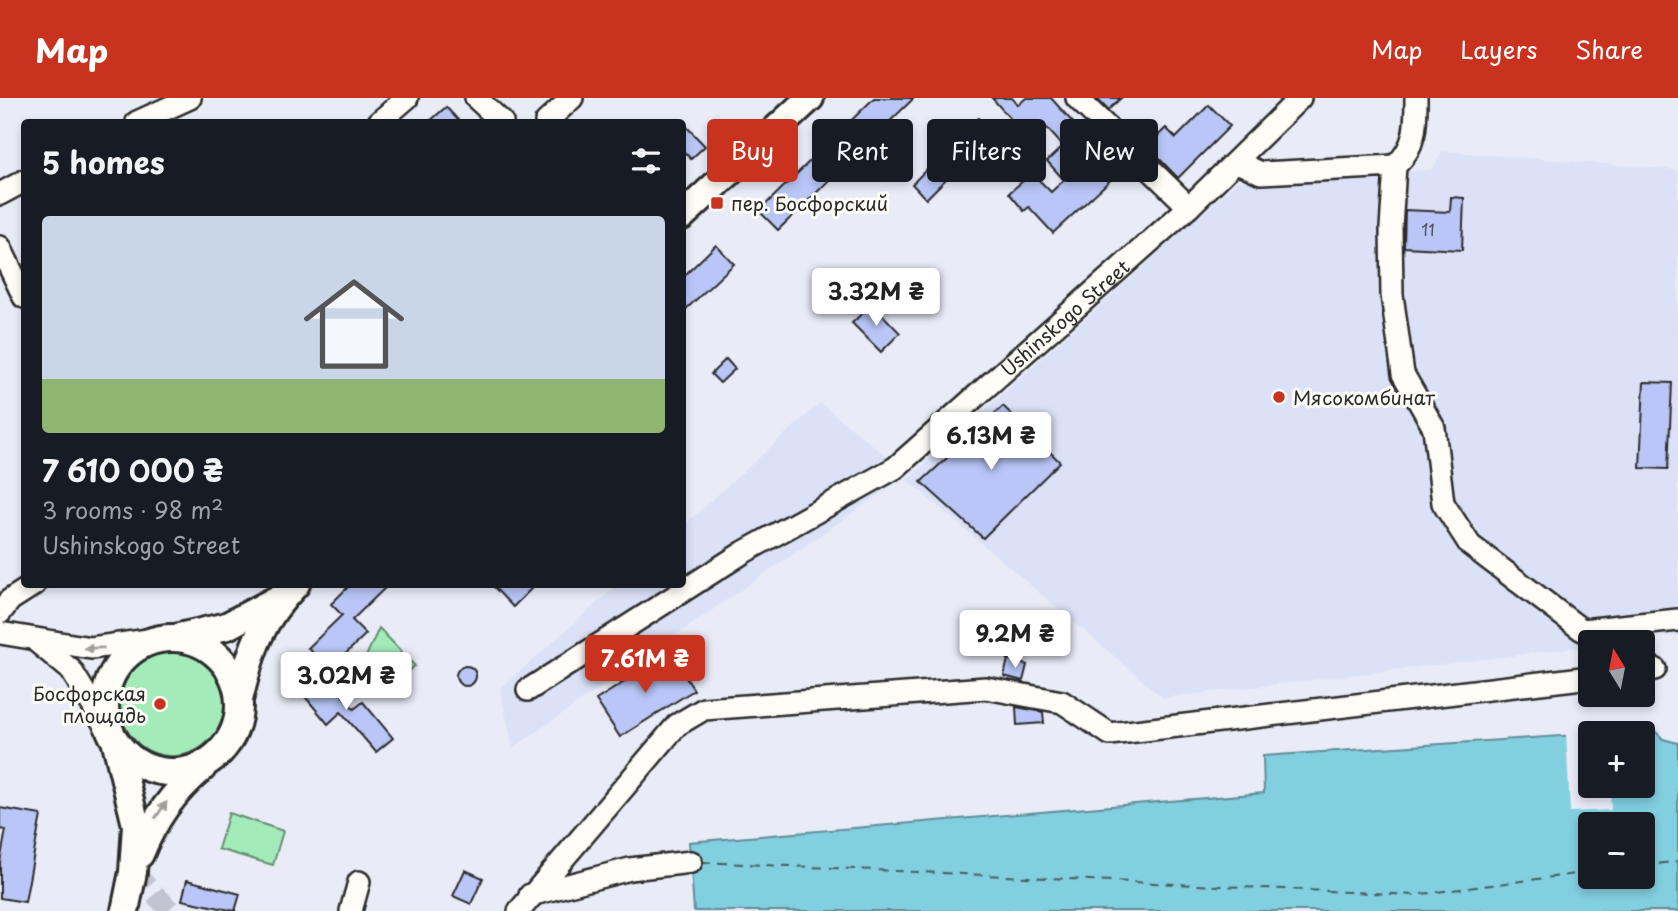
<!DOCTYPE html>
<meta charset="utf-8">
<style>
:root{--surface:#171b24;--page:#242831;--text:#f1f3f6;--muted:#9ea1a6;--line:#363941;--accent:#c8321e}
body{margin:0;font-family:"Playpen Sans",sans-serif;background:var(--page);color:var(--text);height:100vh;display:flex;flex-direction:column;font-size:26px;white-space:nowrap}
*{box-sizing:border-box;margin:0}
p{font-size:23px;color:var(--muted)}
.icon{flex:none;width:38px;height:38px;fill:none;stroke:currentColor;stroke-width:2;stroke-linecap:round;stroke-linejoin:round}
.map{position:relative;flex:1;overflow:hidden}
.sheet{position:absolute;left:21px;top:21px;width:665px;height:469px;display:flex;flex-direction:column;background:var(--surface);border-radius:7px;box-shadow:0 4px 10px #0003}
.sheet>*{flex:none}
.guide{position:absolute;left:707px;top:21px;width:665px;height:63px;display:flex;gap:14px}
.needle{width:46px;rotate:350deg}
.tools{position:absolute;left:1578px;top:532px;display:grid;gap:14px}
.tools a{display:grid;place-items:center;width:77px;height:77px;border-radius:7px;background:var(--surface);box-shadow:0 4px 10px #0003;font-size:35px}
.price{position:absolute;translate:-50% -60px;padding:0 16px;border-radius:7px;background:#fff;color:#222;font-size:23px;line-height:46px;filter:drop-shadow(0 2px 4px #0008)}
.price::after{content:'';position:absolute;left:50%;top:42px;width:21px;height:16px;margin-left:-10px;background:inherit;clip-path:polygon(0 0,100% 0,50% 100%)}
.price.current{background:var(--accent);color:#fff}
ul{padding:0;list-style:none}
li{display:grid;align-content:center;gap:14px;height:371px;padding:0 21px}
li+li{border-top:2px solid var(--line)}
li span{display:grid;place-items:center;height:217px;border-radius:7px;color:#555}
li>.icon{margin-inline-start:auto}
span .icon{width:126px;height:126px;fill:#fffc;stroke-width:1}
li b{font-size:30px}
h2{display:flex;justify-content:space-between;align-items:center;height:84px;padding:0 21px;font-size:30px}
.chip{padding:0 24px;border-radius:7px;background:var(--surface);box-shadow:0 4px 10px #0003;font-size:24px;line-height:63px}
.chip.current{background:var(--accent);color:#fff}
header{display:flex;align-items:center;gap:42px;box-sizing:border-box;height:98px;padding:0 35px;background:var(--accent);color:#fff}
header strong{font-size:33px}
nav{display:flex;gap:38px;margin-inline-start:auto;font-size:24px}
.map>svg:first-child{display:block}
.built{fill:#dbe1f7}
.green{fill:#a3ecba;stroke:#678c72;stroke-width:2}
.water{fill:#82cfe0;stroke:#5f8d98;stroke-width:2;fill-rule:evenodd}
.pier{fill:#e9ecf7}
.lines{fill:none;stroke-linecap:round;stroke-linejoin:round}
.ferry{stroke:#455c61;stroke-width:2;stroke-dasharray:9 7;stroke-linecap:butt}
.building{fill:#b9c6f7;stroke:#2b2b2b;stroke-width:2}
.minor-tunnel{stroke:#c3c5ce;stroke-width:21;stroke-dasharray:21 10;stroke-linecap:butt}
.minor-casing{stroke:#2b2b2b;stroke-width:26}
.major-casing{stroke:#2b2b2b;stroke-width:32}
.minor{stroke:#fdfcf7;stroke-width:21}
.major{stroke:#fdfcf7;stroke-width:26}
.oneway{fill:#9e9e9b}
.poi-dot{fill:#c8321e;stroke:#fdfcf7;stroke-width:2.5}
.labels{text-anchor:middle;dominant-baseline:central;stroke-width:6;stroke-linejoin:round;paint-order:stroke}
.number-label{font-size:16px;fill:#4e525e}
.poi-label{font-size:19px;fill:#2b2b2b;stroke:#fdfcf7;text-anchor:start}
.street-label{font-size:19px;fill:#2b2b2b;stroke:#fdfcf7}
</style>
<header>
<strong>Map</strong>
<nav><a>Map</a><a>Layers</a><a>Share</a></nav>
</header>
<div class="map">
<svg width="1678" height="813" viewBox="0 0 1678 813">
<rect width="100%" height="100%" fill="#e9ecf7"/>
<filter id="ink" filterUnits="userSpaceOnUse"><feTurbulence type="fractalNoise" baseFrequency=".0143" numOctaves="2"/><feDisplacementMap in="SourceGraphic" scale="14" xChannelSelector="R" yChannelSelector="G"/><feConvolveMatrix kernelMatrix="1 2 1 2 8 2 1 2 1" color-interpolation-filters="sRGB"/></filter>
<g filter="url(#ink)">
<!-- built -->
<g class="built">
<path d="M1442,53L1678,72V537L1591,544V548L1163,600L907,382L1238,83L1393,76L1433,71Z"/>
<path d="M820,305L909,376L513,650L500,591L617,487L682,486L683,428Z"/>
</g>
<!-- green -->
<g class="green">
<path d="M379,530L415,568L381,591L358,576Z"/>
<circle cx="172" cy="606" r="52"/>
<path d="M229,715L283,733L273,767L218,751Z"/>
</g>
<!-- water -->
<path class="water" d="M1654,632L1663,641L1678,645V813H694L689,744L1264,695L1263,658L1591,636V688H1643V635H1608ZM1591,726H1643V779H1591Z"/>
<!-- pier -->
<path class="pier" d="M1592,633L1591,688H1610L1611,712L1570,714L1566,635Z"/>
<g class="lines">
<!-- ferry -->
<g class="ferry">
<path d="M702,764L1414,797L1591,774"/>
<path d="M1643,768L1678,763"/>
</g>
</g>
<!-- building -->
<g class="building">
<path d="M874,0H914L778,132L759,113Z"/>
<path d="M992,0H1012L1018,7L1026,0H1051L1118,75L1053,135L1029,109L1024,113L1009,95L1032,75L1051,94L1064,82L1047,63L1063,48L1044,27L1028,41Z"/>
<path d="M1096,0H1121L1108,12Z"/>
<path d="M1209,7L1230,28L1178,80L1147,48L1166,30L1176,40Z"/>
<path d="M446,9L460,24H429Z"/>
<path d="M978,20L1001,43L980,64L972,55L926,101L912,86Z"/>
<path d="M682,24L705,48L691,61L682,52Z"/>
<path d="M1451,99L1464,100L1462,152L1404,149L1405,112L1450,114Z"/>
<path d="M716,147L734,166L682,215V180Z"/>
<path d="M872,206L900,235L881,254L852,225Z"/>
<path d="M726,261L735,271L720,285L711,276Z"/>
<path d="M1644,284L1672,285L1668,371L1640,370Z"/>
<path d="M1003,308L1060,364L983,440L921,384Z"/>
<path d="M351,486H389L352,522L366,536L329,572L308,550L342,517L331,506Z"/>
<path d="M491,486H536L513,509Z"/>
<path d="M670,555L694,592L620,639L596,602Z"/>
<path d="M1008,561L1027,567L1023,583L1004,578Z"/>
<circle cx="466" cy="578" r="10"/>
<path d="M324,576L354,611L363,604L393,640L376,654L341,614L328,626L302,595Z"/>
<path d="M1016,609L1043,614L1044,625L1017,627Z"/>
<path d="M0,710L41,717L25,804L0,800V764L6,732L0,731Z"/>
<path d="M465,772L483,780L471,806L453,798Z"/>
<path d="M187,782L240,796L235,813L182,802Z"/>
</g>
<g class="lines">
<!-- minor-tunnel -->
<path class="minor-tunnel" d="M133,774L171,813"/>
<defs>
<g id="minor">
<path d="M476,0L502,24"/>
<path d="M1077,0L1189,109"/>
<path d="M137,24L190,0"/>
<path d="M379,24L407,0"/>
<path d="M546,24L572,0"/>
<path d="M1237,64L1261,75L1395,68L1391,130L1392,197L1403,276L1434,330L1443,405L1470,447L1582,532L1678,522"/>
<path d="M1395,68C1416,49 1416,28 1416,0"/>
<path d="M0,96L24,83"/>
<path d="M0,149L24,199"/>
<path d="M0,515L10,502L35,486"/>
<path d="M0,535L91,550L156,541"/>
<path d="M37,544L71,572L112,639"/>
<path d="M1643,573L1655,571"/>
<path id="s1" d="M528,592L744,454L895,370L1189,109L1300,0"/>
<path d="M530,797L630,771L691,764"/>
<path d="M351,813L359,784"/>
<path d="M519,813L677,627L704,611L986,590L1062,604L1110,636L1591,579"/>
</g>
<g id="major">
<path d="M682,118L810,0"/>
<path d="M179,539L227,528L276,502"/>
<circle cx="172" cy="607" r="67"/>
<path d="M240,598C251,551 261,522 296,486"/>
<path d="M116,645L136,727L133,774L125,813"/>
<path d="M140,756C155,720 172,696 202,670"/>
</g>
</defs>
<!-- minor casing -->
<use href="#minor" class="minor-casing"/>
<!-- major casing -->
<use href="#major" class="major-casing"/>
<!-- minor -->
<use href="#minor" class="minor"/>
<!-- major -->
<use href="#major" class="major"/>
</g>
<!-- one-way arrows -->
<defs><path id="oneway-solid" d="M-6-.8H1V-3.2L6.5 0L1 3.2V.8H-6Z" transform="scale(1.75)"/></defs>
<g class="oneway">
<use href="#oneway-solid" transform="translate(94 550) rotate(179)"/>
<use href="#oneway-solid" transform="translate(161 712) rotate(-55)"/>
</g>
</g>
<!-- markers -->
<g class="poi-dot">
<rect x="710" y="98" width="14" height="14" rx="3.5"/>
<circle cx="1279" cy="299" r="7"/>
<circle cx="160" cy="606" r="7"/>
</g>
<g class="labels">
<!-- number labels -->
<g class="number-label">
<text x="1428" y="131">11</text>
</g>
<!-- poi labels -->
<g class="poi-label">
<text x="731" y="105">пер. Босфорский</text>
<text x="1293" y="299">Мясокомбинат</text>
<text x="146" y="595" text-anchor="end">Босфорская<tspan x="146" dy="22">площадь</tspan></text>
</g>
<!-- street labels -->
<g class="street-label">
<text stroke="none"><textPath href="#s1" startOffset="656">Ushinskogo Street</textPath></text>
</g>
</g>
</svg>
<div class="tools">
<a><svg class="needle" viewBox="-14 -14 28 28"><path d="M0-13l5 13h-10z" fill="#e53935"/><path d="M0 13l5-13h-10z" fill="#9ea1a6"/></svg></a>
<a>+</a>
<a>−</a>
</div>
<b class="price" style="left:876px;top:230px">3.32M ₴</b>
<b class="price" style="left:991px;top:374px">6.13M ₴</b>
<b class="price" style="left:1015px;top:572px">9.2M ₴</b>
<b class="price current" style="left:645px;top:597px">7.61M ₴</b>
<b class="price" style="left:346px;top:614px">3.02M ₴</b>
<div class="guide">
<a class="chip current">Buy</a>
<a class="chip">Rent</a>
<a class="chip">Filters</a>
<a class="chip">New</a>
</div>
<section class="sheet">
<h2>5 homes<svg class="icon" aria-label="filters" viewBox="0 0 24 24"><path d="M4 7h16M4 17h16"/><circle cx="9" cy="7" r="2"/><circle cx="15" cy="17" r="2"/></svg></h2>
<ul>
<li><span style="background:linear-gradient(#c9d6e8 75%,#8fb573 0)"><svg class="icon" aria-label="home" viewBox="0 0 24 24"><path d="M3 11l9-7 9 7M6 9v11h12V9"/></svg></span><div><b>7 610 000 ₴</b><p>3 rooms · 98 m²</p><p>Ushinskogo Street</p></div></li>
</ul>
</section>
</div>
